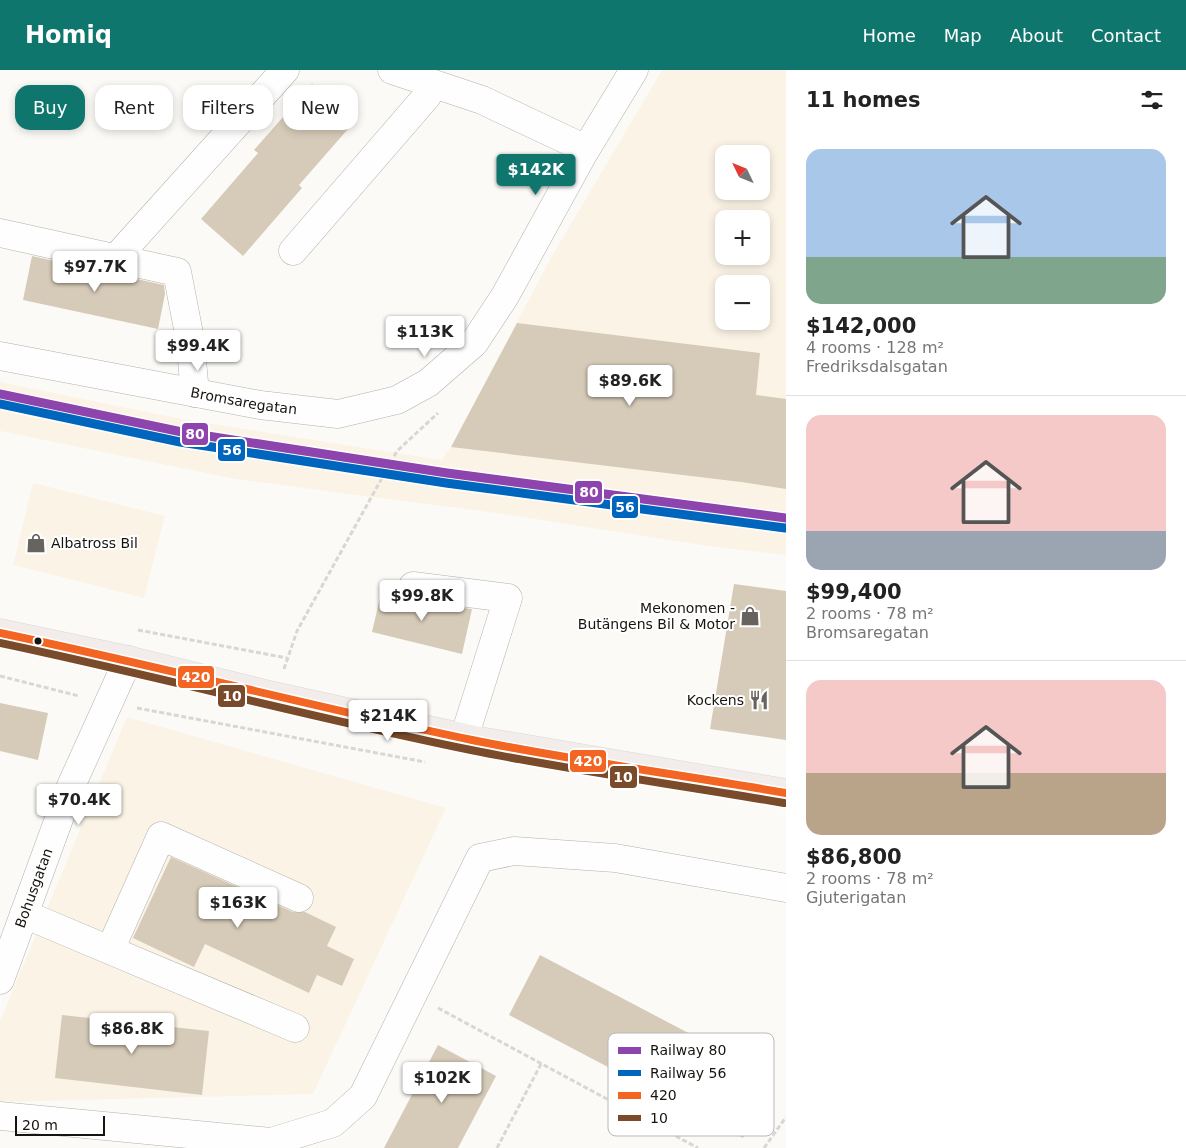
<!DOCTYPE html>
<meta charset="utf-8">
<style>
:root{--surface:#fff;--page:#f2f2f2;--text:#222;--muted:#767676;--line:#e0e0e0;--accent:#0f766e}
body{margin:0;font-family:"DejaVu Sans",sans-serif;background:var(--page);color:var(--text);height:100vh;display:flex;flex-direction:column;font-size:19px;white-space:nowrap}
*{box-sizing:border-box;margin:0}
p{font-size:16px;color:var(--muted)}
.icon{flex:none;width:28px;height:28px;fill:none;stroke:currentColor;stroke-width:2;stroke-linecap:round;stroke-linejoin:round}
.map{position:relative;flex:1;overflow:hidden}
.side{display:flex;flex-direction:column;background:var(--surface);width:400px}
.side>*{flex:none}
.guide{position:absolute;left:15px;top:15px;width:475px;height:45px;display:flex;gap:10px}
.needle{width:32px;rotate:313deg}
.buttons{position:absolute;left:715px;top:75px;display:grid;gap:10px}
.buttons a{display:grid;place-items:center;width:55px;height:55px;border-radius:10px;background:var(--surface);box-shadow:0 2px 8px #0003;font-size:25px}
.scale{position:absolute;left:15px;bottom:12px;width:90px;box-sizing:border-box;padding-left:5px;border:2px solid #17140f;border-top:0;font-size:14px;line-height:18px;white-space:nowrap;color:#17140f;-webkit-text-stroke:4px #fff;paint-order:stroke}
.price{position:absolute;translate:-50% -42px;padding:0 11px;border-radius:5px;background:#fff;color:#222;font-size:16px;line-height:32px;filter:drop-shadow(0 1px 2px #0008)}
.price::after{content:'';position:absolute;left:50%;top:30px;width:15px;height:11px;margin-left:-8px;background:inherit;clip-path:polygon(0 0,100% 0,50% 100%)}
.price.active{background:var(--accent);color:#fff}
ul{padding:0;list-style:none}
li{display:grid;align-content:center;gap:10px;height:265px;padding:0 20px}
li+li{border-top:1px solid var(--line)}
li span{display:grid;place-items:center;height:155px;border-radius:15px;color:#555}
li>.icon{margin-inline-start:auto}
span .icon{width:90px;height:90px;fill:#fffc;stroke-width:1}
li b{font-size:21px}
h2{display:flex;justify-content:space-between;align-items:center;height:60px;padding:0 20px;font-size:21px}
.tag{padding:0 18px;border-radius:15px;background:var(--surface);box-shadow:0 2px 8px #0003;font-size:18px;line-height:45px}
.tag.active{background:var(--accent);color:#fff}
header{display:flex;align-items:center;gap:30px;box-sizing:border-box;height:70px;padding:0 25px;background:var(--accent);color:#fff}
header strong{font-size:24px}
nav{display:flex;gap:28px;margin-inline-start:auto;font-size:18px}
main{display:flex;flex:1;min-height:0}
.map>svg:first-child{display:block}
.built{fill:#fbf4e6;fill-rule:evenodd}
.building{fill:#d6cbb8}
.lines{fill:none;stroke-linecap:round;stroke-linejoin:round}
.minor-casing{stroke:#b3b0ad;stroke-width:29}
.major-casing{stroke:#d9d8d5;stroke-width:29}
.path{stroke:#d8d7d6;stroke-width:3;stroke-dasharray:5 2.5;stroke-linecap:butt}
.minor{stroke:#fffefe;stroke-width:28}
.major{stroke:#f2eceb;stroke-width:28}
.bus-1-casing{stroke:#fff;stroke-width:11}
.bus-2-casing{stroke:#fff;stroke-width:11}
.bus-1{stroke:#f26522;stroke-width:8}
.bus-2{stroke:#7a4b2a;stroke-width:8}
.rail-1-casing{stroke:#fff;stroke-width:12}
.rail-2-casing{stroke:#fff;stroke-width:12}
.rail-1{stroke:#8e44ad;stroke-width:9}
.rail-2{stroke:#0065bd;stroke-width:9}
.bus-dot{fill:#17140f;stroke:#fff;stroke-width:2}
.labels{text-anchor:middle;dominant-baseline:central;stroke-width:4;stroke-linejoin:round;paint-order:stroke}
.street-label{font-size:14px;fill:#17140f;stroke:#fff}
.poi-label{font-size:14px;fill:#17140f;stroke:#fff;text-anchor:end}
.key{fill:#fff;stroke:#b9b8b7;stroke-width:1}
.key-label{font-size:14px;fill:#17140f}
.line-badge{stroke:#fff;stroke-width:2}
.badge-label{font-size:14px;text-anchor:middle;font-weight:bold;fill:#fff}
</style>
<header>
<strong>Homiq</strong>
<nav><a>Home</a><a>Map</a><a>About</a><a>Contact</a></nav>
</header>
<main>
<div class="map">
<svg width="786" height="1078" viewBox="0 0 786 1078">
<rect width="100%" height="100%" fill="#fcfaf7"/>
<!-- built -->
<g class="built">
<path d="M662,0H786V485L707,476L503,444L235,409L0,361V312L181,349L441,390L451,377L552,186ZM724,84H761V121H724ZM724,149H761V186H724ZM724,214H761V251H724Z"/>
<path d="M33,413L165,446L144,528L13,495Z"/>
<path d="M127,647L446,738L313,1024L0,1032V951Z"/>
</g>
<!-- building -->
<g class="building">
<path d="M312,14L355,51L299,115L302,118L243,186L201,149L258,83L254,80Z"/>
<path d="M32,186L164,215L165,224L158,259L23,230Z"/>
<path d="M517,253L760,283L756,325L786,329V419L741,412L451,377Z"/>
<path d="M734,514L786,521V670L710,659Z"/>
<path d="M383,515L398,519L403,528L411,531L472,539L462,584L372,562Z"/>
<path d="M0,633L48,643L38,690L0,681Z"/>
<path d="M171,787L293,842H305L336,857L327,876L354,889L342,916L317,905L309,923L205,874L194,897L133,868Z"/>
<path d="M540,885L774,1008L743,1068L509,945Z"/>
<path d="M62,945L209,961L202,1025L55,1008Z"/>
<path d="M438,975L496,1006L458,1078H384Z"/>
</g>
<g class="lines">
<defs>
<g id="minor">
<path d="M392,0L482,30L586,79"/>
<path d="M0,163L177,202L190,269L195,323"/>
<path d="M293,181L427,26L433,14"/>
<path d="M115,189L285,0"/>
<path id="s1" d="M0,286L260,335L338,344L397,330L428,313L474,273L505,226L583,84L634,0"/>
<path d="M413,516L508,528L464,668"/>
<path d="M24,844L295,958"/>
<path d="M110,880L161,766L299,828"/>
<path id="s2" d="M0,910L71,716L128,590"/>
<path d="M0,1046L271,1072L333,1053L363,1026L480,788L514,781L615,788L786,818"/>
</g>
<path id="major" d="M0,563L128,590L274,626L474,670L786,723"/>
</defs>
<!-- minor casing -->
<use href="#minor" class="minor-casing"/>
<!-- major casing -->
<use href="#major" class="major-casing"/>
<!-- path -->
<g class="path">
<path d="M138,560L287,588"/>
<path d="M284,599L297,561L397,381L438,343"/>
<path d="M0,606L79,626"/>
<path d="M137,638L425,692"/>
<path d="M438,938L698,1078"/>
<path d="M497,1078L541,994"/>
<path d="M764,1078L786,1047"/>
</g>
<!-- minor -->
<use href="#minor" class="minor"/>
<!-- major -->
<use href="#major" class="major"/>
<defs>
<path id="bus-1" d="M0,563C158,596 314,637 472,670C576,691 682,705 786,723"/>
<path id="bus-2" d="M0,573C157,606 313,648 471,680C575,701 680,715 784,733"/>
</defs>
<!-- bus-1 casing -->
<use href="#bus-1" class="bus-1-casing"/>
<!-- bus-2 casing -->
<use href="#bus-2" class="bus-2-casing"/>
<!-- bus-1 -->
<use href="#bus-1" class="bus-1"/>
<!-- bus-2 -->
<use href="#bus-2" class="bus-2"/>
<defs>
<path id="rail-1" d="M0,324L182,362L447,403L786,448"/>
<path id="rail-2" d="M0,334L180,372L446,413L785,458"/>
</defs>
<!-- rail-1 casing -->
<use href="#rail-1" class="rail-1-casing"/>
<!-- rail-2 casing -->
<use href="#rail-2" class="rail-2-casing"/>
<!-- rail-1 -->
<use href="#rail-1" class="rail-1"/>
<!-- rail-2 -->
<use href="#rail-2" class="rail-2"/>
</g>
<!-- icons -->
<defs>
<symbol id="shop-bare" viewBox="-9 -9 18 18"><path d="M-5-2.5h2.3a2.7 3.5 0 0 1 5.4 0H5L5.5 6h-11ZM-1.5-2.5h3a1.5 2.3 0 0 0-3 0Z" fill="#676460" stroke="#fff" stroke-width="2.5" paint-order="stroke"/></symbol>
<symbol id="restaurant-bare" viewBox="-9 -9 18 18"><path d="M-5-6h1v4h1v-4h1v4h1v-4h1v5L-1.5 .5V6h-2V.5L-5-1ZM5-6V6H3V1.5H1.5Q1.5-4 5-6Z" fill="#676460" stroke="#fff" stroke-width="2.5" paint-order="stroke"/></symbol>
</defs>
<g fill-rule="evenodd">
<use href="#shop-bare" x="22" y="459" width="28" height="28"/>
<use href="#shop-bare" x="736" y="532" width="28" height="28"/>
<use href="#restaurant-bare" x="745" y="616" width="28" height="28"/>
</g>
<!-- markers -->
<circle class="bus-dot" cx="38" cy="571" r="4.5"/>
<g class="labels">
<!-- street labels -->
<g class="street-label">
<text stroke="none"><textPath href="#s1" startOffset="248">Bromsaregatan</textPath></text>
<text stroke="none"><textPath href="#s2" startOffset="98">Bohusgatan</textPath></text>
</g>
<!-- poi labels -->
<g class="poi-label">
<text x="51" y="473" text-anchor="start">Albatross Bil</text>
<text x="735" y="538">Mekonomen -<tspan x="735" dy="16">Butängens Bil &amp; Motor</tspan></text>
<text x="744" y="630">Kockens</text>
</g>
</g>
<!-- legend -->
<rect x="608" y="963" width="166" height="103" rx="8" class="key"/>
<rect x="618" y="977" width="23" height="7" fill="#8e44ad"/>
<rect x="618" y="1000" width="23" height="6" fill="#0065bd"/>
<rect x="618" y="1022" width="23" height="7" fill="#f26522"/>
<rect x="618" y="1045" width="23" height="6" fill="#7a4b2a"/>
<g class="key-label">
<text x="650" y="985">Railway 80</text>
<text x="650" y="1008">Railway 56</text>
<text x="650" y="1030">420</text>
<text x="650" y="1053">10</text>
</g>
<g class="line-badge">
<rect x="181" y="352" width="28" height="24" rx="5" fill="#8e44ad"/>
<rect x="217" y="368" width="29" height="24" rx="5" fill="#0065bd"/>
<rect x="574" y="410" width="29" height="24" rx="5" fill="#8e44ad"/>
<rect x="611" y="425" width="28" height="24" rx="5" fill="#0065bd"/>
<rect x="177" y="595" width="38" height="24" rx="5" fill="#f26522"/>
<rect x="217" y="614" width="29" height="24" rx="5" fill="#7a4b2a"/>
<rect x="569" y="679" width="38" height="24" rx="5" fill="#f26522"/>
<rect x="609" y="695" width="29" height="24" rx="5" fill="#7a4b2a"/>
</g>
<g class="badge-label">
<text x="195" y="369">80</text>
<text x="232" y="385">56</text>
<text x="589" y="427">80</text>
<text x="625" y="442">56</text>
<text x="196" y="612">420</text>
<text x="232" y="631">10</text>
<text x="588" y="696">420</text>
<text x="623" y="712">10</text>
</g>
</svg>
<div class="buttons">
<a><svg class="needle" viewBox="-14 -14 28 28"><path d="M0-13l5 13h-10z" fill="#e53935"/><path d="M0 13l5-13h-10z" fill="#767676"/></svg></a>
<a>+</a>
<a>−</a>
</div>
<div class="scale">20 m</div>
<b class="price active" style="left:536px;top:126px">$142K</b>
<b class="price" style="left:95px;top:223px">$97.7K</b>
<b class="price" style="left:425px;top:288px">$113K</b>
<b class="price" style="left:198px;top:302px">$99.4K</b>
<b class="price" style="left:630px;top:337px">$89.6K</b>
<b class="price" style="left:422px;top:552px">$99.8K</b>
<b class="price" style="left:388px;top:672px">$214K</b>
<b class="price" style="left:79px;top:756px">$70.4K</b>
<b class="price" style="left:238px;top:859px">$163K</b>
<b class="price" style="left:132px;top:985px">$86.8K</b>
<b class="price" style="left:442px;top:1034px">$102K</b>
<div class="guide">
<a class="tag active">Buy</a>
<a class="tag">Rent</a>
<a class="tag">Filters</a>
<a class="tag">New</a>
</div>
</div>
<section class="side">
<h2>11 homes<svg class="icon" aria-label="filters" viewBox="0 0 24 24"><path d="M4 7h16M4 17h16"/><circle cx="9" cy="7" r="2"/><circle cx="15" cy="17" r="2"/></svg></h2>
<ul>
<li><span style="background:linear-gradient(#a9c7e8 70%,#7fa58c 0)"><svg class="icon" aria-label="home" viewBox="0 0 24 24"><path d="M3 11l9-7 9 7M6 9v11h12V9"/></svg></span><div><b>$142,000</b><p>4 rooms · 128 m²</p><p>Fredriksdalsgatan</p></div></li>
<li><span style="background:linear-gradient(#f6c9c9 75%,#9aa5b1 0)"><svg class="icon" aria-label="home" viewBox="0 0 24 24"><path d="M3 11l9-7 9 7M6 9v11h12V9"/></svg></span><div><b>$99,400</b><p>2 rooms · 78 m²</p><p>Bromsaregatan</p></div></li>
<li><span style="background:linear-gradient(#f6c9c9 60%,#b9a48a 0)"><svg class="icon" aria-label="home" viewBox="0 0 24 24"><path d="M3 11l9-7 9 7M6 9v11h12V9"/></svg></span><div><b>$86,800</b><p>2 rooms · 78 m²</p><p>Gjuterigatan</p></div></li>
</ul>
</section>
</main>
